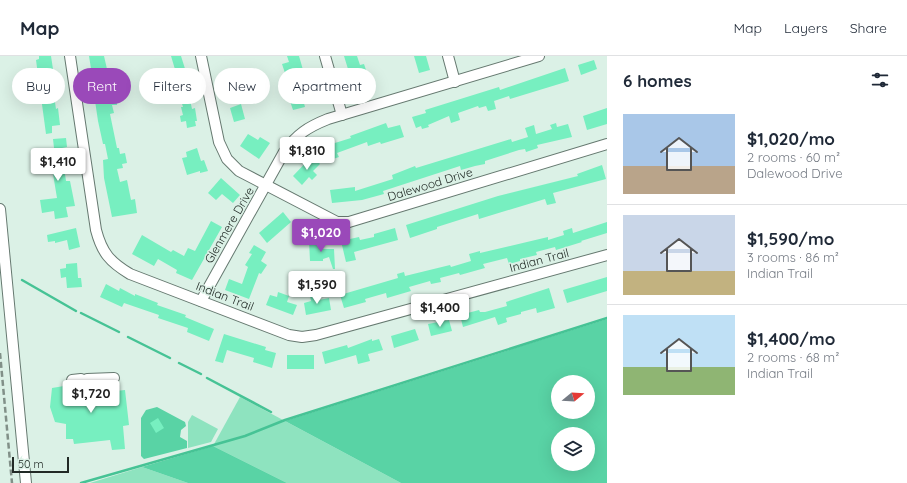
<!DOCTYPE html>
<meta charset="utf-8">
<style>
:root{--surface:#fff;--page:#f6f6f7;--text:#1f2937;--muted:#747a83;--line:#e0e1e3;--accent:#9a49b9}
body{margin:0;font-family:Quicksand,sans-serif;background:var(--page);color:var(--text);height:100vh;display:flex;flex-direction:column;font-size:15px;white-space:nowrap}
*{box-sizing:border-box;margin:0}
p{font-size:13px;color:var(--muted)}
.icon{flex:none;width:22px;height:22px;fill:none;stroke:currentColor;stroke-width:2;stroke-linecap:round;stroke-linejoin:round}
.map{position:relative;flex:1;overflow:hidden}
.sheet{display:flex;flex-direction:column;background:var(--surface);width:300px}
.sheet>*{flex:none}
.banner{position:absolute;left:12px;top:12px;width:380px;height:36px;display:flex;gap:8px}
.needle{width:26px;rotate:72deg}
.fabs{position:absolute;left:551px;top:319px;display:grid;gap:8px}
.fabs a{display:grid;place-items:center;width:44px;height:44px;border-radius:50%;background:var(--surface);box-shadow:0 4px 16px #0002;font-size:20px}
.scale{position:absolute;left:12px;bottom:10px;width:57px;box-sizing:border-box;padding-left:4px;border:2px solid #222a26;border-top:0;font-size:11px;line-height:14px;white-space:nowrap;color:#222a26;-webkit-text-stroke:3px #dbf1e6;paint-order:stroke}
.price{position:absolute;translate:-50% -34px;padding:0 9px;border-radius:4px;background:#fff;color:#222;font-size:13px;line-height:26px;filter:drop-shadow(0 1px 2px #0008)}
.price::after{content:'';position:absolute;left:50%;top:24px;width:12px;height:9px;margin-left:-6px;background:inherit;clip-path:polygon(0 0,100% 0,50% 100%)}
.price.selected{background:var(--accent);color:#fff}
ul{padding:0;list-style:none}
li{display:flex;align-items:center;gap:12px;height:100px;padding:0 16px}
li+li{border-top:1px solid var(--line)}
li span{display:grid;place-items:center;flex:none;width:112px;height:80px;border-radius:0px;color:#555}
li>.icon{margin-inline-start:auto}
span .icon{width:48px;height:48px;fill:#fffc;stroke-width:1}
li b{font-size:17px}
h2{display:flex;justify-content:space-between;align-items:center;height:48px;padding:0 16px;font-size:17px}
.tag{padding:0 14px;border-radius:18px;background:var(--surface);box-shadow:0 4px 16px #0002;font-size:14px;line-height:36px}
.tag.selected{background:var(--accent);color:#fff}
header{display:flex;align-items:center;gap:24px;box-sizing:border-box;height:56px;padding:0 20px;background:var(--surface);border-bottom:1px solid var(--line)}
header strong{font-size:19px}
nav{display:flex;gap:22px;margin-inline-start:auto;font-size:14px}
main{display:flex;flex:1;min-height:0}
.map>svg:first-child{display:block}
.green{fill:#8ee3bf}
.forest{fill:#59d3a5;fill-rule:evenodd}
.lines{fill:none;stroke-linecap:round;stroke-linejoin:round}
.stream{stroke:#46c395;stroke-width:2.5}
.building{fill:#77efc0}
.minor-casing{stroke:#667970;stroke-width:12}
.minor{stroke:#fff;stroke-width:10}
.rail{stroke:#819088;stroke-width:2.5;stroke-dasharray:6 3;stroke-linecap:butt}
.labels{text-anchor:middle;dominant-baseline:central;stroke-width:3;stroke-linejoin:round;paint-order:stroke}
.street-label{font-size:12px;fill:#222a26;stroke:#dbf1e6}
</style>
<header>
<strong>Map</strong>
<nav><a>Map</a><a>Layers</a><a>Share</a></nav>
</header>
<main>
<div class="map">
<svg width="607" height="427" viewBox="0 0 607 427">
<rect width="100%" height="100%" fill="#dbf1e6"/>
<!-- green -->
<g class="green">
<path d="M240,341L401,427H287L213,390Z"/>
<path d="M192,359L218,373L211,386L188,392V366Z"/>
<path d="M142,411L188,427H90Z"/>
</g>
<!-- forest -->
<g class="forest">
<path d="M607,263V427H401L285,365ZM558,326H588V356H558ZM558,378H588V408H558Z"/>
<path d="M157,351L185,366L186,370L181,374L180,381L187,385V392L144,403L141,400V362L146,354Z"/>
<path d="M213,390L287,427H188L142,411Z"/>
</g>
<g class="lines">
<!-- stream -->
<g class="stream">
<path d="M22,224L76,255"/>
<path d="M81,257L119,276"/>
<path d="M128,281L170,302"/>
<path d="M179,307L201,318"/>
<path d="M207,322L271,356"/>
<path d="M81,427L245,380L285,364L607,262"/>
</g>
</g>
<!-- building -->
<g class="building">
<path d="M39,0H51L56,33H53L56,53L58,52L60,69L52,70V77L46,78L36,4L39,3Z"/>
<path d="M89,0H104L107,13H111L113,21L108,22L111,40L116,39L117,49H112L114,57L110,58L117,92H119L120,98L125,97L127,107L122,108L123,112L117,113L120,126L127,124L131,144L135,143L137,157L112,161L104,122L103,104L108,103L105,88H103L98,65L94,38L97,37L94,19H92Z"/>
<path d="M171,0H181L193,38L189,39L192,53L195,52L197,65H195L196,70L187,72L186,65L181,66L180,60L183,59L181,51H183L174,21L177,20Z"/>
<path d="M287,0H299L310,38L302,40L305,51L293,54L289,42L286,43L284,37L288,36L287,32L295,30L291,16L285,17L282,8L289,6Z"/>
<path d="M344,0H357L360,9L364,8L369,23L365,25L368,34L354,38L346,13H348Z"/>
<path d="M414,0H426L430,14L419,17Z"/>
<path d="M594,4L597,13L581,19L578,9Z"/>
<path d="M236,12L240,32L229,34L225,14Z"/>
<path d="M565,12L569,25L510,43L509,40L494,45L496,53L488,55L486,50L479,52L478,50L458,57L460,64L451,67L449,60L428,69L429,71L422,73L421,70L416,72L412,61L426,57L425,54L499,31L500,34Z"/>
<path d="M241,48L245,63L234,66L230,52Z"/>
<path d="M607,52V68L587,74L583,60Z"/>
<path d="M386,67L388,72L400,69L404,81L381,88L380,86L368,90L367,86L337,97L339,101L327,105L322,91L351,82L350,80Z"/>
<path d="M556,67L557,71L568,68L572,81L537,89L538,92L526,96L525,93L519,94L485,105V108L475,110L461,114L460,110L383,135L384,138L362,144L332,147L330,134L355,131V135L393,123L392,119L415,110L416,112L511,83L512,86L528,81L525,72L534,69L536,78L552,73L550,69Z"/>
<path d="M248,78L258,84L260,81L270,87L259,103L240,90Z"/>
<path d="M66,82L67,91L62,92L63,104L66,125H70L75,150L66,151L68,161L55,163L54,155L42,157L40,144L57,142L52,112H56L55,100L40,102L39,93L54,92L53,83Z"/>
<path d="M197,92L201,105L204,104L208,115L200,117V115L187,119L182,102L187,101L186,96Z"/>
<path d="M312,100L320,108L313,115L317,119L312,124L309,121L302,129L293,120Z"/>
<path d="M602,109L606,123L553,137L556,147L547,149L545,143L479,163L478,158L437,171V173L410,182L406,169L498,140L578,120L577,118Z"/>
<path d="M221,122L240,139L233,147L222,138L216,144L208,137Z"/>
<path d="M283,156L291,166L267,187L259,177Z"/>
<path d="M211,165L222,171L192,224L176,217L177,214L158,203L154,210L132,198L142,179L171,196L173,194L184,200L188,192L195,195Z"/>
<path d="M607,166V177L581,185L582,186L556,194L555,191L536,196L537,199L520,203V205L509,208L507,202L483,208L485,212L460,219L459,217L440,222L441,226L431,228L430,225L409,231L411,235L387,242L386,237L365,243L366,246L344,252L340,239L398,222L397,218L404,216L405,220L450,209L451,211L471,205L469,198L480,195V197L548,181V184L564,179L563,175L572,172L573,177Z"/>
<path d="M76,172L80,191L69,194L67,184L55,187V185L48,186L47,179Z"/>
<path d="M395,172L398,184L354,196L356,204L346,206L341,185L359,181L360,184L374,181V178Z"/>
<path d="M309,184H320V193H334L335,213H333L329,201L323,203V205H310Z"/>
<path d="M254,189L266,196L261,205L267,209L261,218L259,217L249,243L225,234L229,223L242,228L248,211L245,209L252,198L249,197Z"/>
<path d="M77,207L78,222H81L82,231L67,232L66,221L61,222L60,213L66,212V208Z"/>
<path d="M607,221V235L567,247L563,234Z"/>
<path d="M106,228L119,235L120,232L135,240V238L158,247L157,249L186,259L185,261L214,273L209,285L187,276L188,272L158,262L159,259L124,247L122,251L100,241Z"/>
<path d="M549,232L555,252L537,257L536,252L521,256V258L506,262L507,266L498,269L495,261L463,271L460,259L479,254L480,256H485L507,250L506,246Z"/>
<path d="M278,236L289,240L287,246L297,249L293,259L266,249L270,239L277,241Z"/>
<path d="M318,238L319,244L329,242L331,254L306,259L304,247L311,245L310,240Z"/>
<path d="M449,264L452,275L431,280L428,268Z"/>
<path d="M415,273L419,284L394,292L391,280Z"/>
<path d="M224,278L266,291L265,294L276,297L272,312L253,306L254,302L227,294L223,307L215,305Z"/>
<path d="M372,283V285L379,283L383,294L368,298L370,305L358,308L356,299L325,308L322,296L347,289L348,292Z"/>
<rect x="287" y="299" width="27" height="14"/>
<path d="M84,329H96L97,337L125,334L129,369L123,370L125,393L112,394L110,384L74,388L73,383H66V368L55,366L50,351L52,332L64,330L76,331Z"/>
<path d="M158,362L164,372L156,377L150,367Z"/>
</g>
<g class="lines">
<defs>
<g id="minor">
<path d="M70,0L96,174C102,197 110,206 130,218L289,279L302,281L316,279L607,199"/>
<path d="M201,0L219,86L227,103L239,115L337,166H349L607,88"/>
<path d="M325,0L342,59"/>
<path d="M448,0L455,26"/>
<path d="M0,153L26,427"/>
<path d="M201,245L284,96C297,78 308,71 328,63L539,0"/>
<path d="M87,323L114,322"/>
<path d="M72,324L81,323"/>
</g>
</defs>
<!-- minor casing -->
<use href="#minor" class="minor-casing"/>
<!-- minor -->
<use href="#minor" class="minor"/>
<!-- rail -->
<path class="rail" d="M0,297L12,427"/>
</g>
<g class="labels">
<!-- street labels -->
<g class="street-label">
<text transform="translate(430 128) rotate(-17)">Dalewood Drive</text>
<text transform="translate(229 169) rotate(-60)">Glenmere Drive</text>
<text transform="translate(539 204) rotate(-15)">Indian Trail</text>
<text transform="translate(225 240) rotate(21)">Indian Trail</text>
</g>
</g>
</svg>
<div class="fabs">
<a><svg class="needle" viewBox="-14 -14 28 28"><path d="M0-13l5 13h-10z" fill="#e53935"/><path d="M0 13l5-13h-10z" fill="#747a83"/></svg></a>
<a><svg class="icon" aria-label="layers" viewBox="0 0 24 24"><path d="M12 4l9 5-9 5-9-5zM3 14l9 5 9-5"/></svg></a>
</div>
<div class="scale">50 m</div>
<b class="price" style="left:307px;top:115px">$1,810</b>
<b class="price" style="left:58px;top:126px">$1,410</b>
<b class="price selected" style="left:321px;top:197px">$1,020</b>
<b class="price" style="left:317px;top:249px">$1,590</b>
<b class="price" style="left:440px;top:272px">$1,400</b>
<b class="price" style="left:91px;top:358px">$1,720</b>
<div class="banner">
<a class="tag">Buy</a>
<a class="tag selected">Rent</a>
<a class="tag">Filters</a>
<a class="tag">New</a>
<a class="tag">Apartment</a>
</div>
</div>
<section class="sheet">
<h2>6 homes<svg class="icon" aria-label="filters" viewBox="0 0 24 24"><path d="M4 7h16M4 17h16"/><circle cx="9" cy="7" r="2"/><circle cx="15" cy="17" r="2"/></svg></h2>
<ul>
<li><span style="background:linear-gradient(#a9c7e8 65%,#b9a48a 0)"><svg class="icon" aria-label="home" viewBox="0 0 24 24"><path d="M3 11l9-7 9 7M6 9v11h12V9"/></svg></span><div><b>$1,020/mo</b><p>2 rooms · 60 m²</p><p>Dalewood Drive</p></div></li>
<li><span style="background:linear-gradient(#c9d6e8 70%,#c2b280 0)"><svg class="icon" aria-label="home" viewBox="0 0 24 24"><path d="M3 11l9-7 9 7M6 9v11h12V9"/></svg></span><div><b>$1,590/mo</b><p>3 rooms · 86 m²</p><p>Indian Trail</p></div></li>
<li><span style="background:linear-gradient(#bfe0f5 65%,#8fb573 0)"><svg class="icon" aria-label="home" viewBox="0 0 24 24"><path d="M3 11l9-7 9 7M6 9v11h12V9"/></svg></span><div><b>$1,400/mo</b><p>2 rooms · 68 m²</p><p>Indian Trail</p></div></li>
</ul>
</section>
</main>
